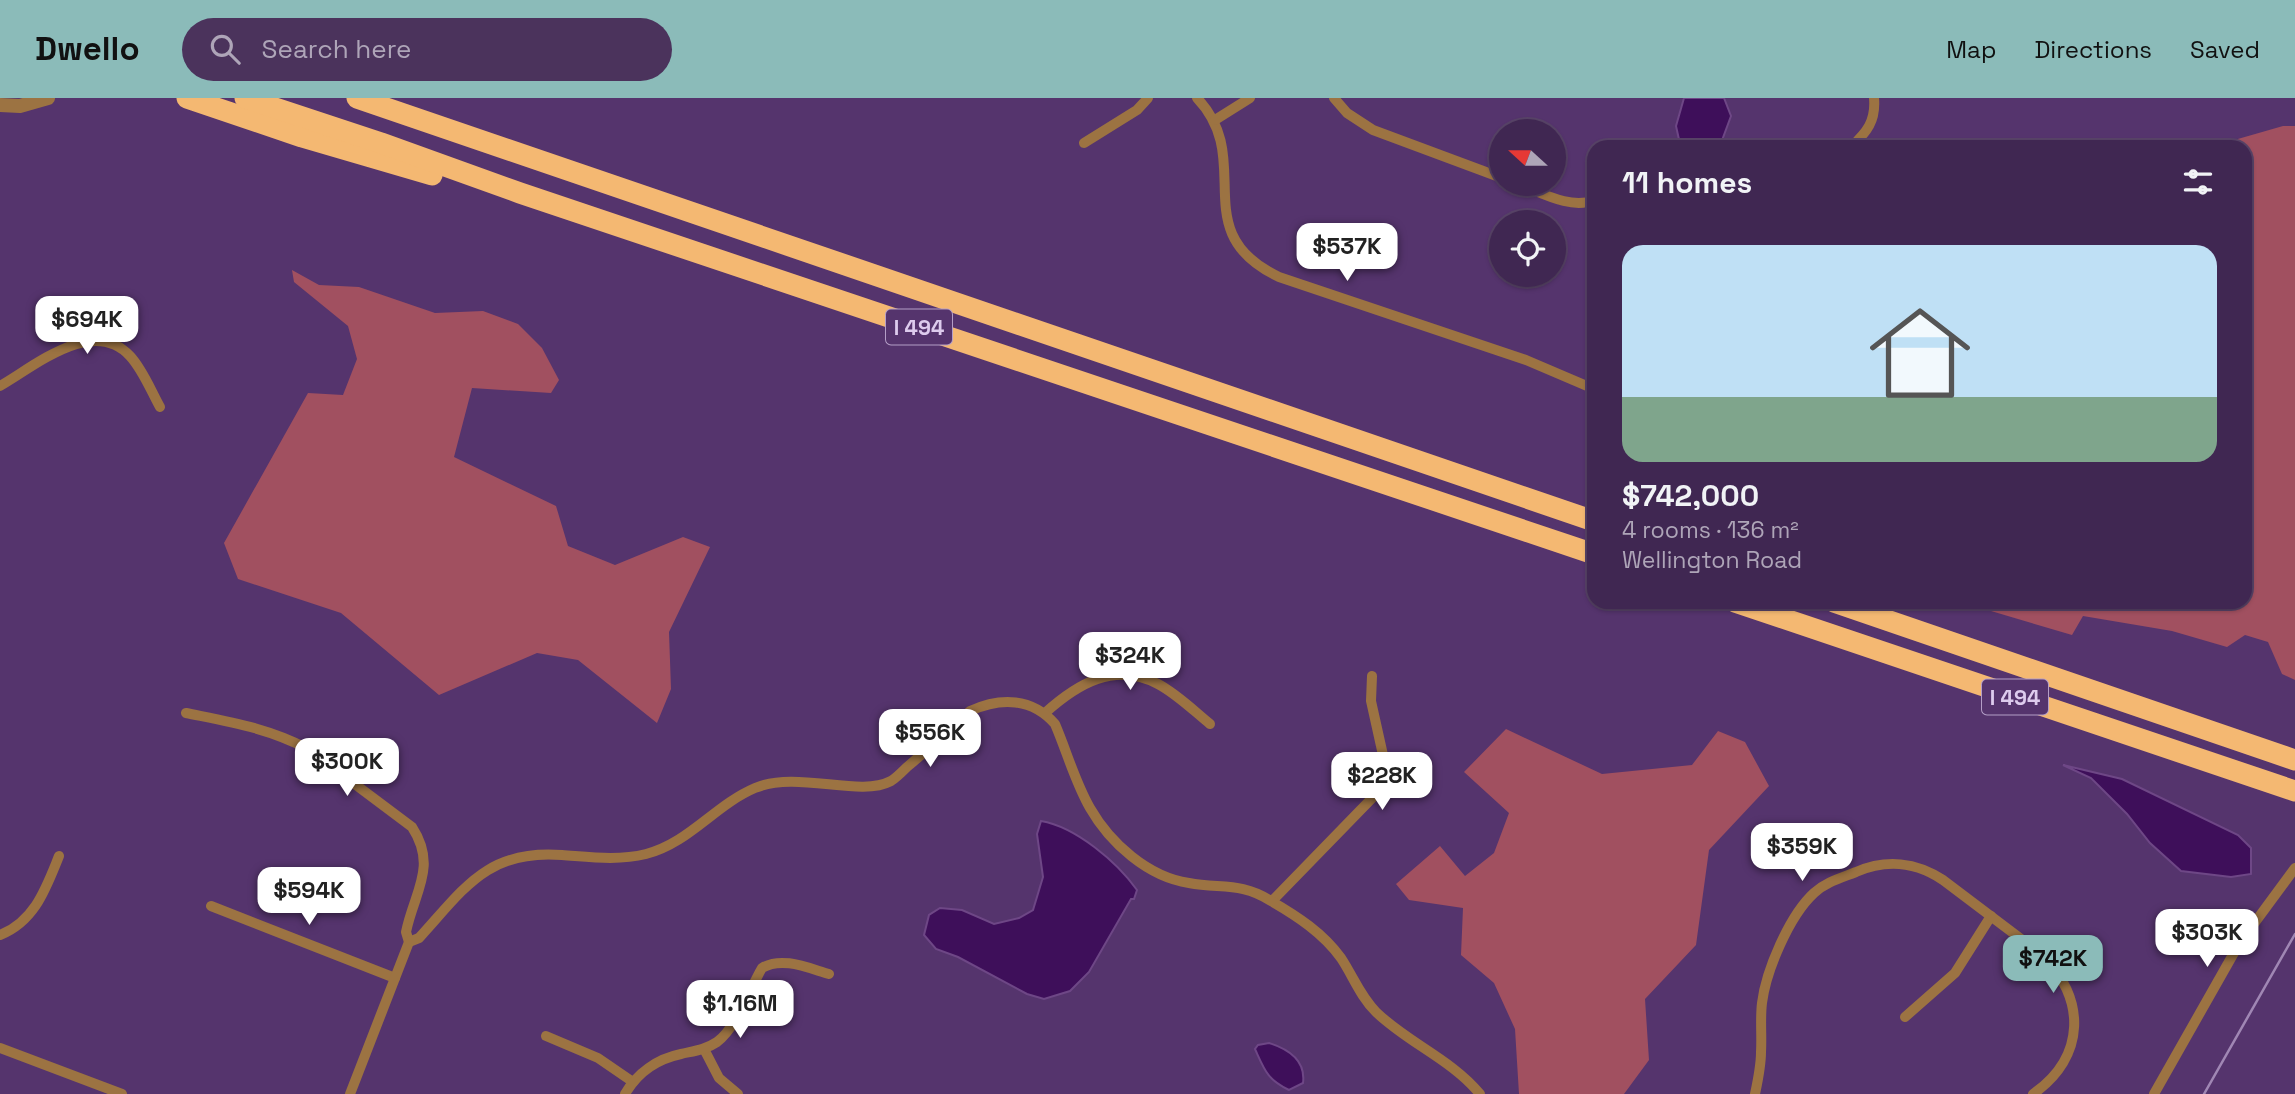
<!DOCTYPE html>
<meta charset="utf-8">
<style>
:root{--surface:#402752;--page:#4b335c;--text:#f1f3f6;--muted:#aea5b8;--line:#594469;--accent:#8bbbb9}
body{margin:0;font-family:"Space Grotesk",sans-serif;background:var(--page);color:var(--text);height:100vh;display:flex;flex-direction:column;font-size:26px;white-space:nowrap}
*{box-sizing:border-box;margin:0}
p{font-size:23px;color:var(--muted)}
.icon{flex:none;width:38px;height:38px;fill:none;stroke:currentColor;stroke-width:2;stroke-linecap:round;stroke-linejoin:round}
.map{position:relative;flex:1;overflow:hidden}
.side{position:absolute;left:1587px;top:42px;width:665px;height:469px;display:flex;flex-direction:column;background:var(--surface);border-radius:21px;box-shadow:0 2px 5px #0004,0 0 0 2px var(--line)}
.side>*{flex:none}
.needle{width:46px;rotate:291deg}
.fabs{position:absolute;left:1489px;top:21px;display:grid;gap:14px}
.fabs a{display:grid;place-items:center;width:77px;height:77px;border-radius:50%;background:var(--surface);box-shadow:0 2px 5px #0004,0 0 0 2px var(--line);font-size:35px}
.price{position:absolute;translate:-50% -60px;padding:0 16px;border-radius:14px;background:#fff;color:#222;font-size:23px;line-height:46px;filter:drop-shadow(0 2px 4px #0008)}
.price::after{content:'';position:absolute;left:50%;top:42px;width:21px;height:16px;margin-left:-10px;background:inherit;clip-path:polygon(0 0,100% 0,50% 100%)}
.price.selected{background:var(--accent);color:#111}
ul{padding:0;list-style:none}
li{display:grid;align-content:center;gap:14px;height:371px;padding:0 35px}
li+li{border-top:2px solid var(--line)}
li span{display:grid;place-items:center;height:217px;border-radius:21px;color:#555}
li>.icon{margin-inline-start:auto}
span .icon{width:126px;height:126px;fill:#fffc;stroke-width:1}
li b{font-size:30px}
h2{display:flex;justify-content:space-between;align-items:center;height:84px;padding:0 35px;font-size:30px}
header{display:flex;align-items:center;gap:42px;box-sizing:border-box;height:98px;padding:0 35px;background:var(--accent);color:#111}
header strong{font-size:33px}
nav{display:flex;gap:38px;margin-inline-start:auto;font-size:24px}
.search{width:490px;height:63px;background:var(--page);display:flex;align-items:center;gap:18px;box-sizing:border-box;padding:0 24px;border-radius:38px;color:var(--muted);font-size:26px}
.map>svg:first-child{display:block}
.green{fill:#a15060}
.water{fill:#3e0f5a;stroke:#6e4786;stroke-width:2}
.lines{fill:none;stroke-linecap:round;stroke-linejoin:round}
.minor{stroke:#9c7342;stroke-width:10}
.tertiary{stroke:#9c7342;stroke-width:14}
.motorway{stroke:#f4b872;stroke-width:21}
.rail{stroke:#a087b4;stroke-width:2.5}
.labels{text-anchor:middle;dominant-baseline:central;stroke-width:5;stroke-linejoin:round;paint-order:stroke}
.shield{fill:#55346d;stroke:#b49ec7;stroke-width:2}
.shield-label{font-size:21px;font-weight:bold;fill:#ddcbed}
</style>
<header>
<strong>Dwello</strong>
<div class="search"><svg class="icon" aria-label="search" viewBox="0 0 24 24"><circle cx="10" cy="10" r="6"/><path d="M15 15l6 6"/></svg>Search here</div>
<nav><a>Map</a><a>Directions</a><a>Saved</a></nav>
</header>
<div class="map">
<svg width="2295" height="996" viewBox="0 0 2295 996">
<rect width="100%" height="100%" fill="#55346d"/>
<!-- green -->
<g class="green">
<path d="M2283,28H2295V582L2282,576L2268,544L2245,537L2227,549L2172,533L2083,518L2072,537L1964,505L2245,504V49H2210Z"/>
<path d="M292,172L319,187L359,189L435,215L483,213L518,226L542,250L559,282L551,295L472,290L454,359L556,408L568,448L615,467L683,439L710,449L669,534L671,591L657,625L578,562L537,555L439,597L341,515L238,481L224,445L308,295L343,297L357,261L348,228L294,184Z"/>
<path d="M1506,631L1602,676L1692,667L1718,633L1745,644L1769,688L1709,752L1696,847L1645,901L1649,962L1624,996H1519L1515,931L1494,885L1461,857L1463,810L1409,802L1396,786L1440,748L1465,778L1494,755L1509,715L1464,674Z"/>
</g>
<!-- water -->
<g class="water">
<path d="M1684,0H1724L1731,18L1721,45L1718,49H1685L1680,46L1676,28Z"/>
<path d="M2063,667L2122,681L2238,737L2251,750V776L2231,779L2181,773L2150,745L2127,716L2091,680Z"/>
<path d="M1041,723C1076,729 1117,764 1137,792L1134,801H1131L1089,874L1070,893L1044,901L1027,896L958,859L936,851L924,837L929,817L940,810L962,812L994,826L1019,820L1033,812L1043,779L1037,736Z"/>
<path d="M1269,945C1288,951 1306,962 1303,985L1289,992C1267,981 1265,973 1255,951L1258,947Z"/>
</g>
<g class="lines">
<!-- minor -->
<g class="minor">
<path d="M1197,0C1257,63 1184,134 1279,179L1526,262L1594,291"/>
<path d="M1334,0L1347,15L1373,32L1502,80"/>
<path d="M1215,22L1250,0"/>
<path d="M1084,45L1137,12L1148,0"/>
<path d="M1851,49C1867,34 1876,23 1874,0"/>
<path d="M1518,86C1540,94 1571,112 1594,102"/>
<path d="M0,288C35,268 93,218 130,258C143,272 151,293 160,309"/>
<path d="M186,615C230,624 268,630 308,651L412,729C438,769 414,794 406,834L409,844"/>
<path d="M1045,615C1077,586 1115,563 1158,586C1177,596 1194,613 1210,626"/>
<path d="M1272,803L1379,693L1385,666L1371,603L1372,578"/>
<path d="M211,808L395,880"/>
<path d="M0,837C35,823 46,790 59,758"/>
<path d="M1905,919L1955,875L1991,818"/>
<path d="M546,938L598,960L633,984"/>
<path d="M0,950L122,996"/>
<path d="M704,951L719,980L738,996"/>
<path d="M350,996L409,844L419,840C464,791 487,751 562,757C590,759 618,763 646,756C689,745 715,707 755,690C798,672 859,700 891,683C896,680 902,674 907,669C929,651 948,631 970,613C1001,599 1032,600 1055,626C1067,654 1075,684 1090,710C1110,745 1148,779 1189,785C1221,791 1241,784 1271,803C1297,818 1323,835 1341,860C1353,878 1360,898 1376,914C1408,945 1451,961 1480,996"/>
<path d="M625,996C637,975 657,961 681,956C694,953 705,952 717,944C737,929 749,892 762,870C782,858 808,870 829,876"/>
<path d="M1755,996C1758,982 1761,968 1761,954C1762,938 1760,921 1762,905C1766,873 1789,818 1814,795C1826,784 1841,780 1856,774C1886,761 1916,764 1943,782L2041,856C2087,900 2086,959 2033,996"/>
<path d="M2154,996L2239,846L2295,770"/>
</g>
<!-- tertiary -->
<path class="tertiary" d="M0,7L20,8L48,0"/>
<!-- motorway -->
<g class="motorway">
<path d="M187,0L302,39L432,77"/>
<path d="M245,0L381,45L520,95L1594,456"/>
<path d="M357,0L1594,423"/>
<path d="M1735,504L2295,693"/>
<path d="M1834,504L2295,662"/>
</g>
<!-- rail -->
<path class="rail" d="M2204,996L2295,836"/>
</g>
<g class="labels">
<!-- shield labels -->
<g class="shield">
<rect x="886" y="211.5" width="66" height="35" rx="5"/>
<rect x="1982" y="581.5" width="66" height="35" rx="5"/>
</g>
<g class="shield-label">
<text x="919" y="229">I 494</text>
<text x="2015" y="599">I 494</text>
</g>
</g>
</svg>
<div class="fabs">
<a><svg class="needle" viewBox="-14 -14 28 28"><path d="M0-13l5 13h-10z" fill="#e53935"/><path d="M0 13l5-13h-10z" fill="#aea5b8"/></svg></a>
<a><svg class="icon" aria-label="locate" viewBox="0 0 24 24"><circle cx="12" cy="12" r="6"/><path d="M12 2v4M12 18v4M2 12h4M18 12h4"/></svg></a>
</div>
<b class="price" style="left:1347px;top:185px">$537K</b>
<b class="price" style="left:87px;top:258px">$694K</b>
<b class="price" style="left:1130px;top:594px">$324K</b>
<b class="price" style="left:930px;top:671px">$556K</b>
<b class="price" style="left:347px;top:700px">$300K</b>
<b class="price" style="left:1382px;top:714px">$228K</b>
<b class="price" style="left:1802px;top:785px">$359K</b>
<b class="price" style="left:309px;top:829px">$594K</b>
<b class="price" style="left:2207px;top:871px">$303K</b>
<b class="price selected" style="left:2053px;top:897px">$742K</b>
<b class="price" style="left:740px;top:942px">$1.16M</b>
<section class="side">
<h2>11 homes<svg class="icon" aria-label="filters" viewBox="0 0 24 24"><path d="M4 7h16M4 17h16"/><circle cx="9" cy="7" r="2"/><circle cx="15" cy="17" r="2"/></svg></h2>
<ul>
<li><span style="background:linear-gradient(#bfe0f5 70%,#7fa58c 0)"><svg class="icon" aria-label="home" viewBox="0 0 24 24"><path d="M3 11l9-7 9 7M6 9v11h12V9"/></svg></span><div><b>$742,000</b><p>4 rooms · 136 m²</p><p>Wellington Road</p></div></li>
</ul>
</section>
</div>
